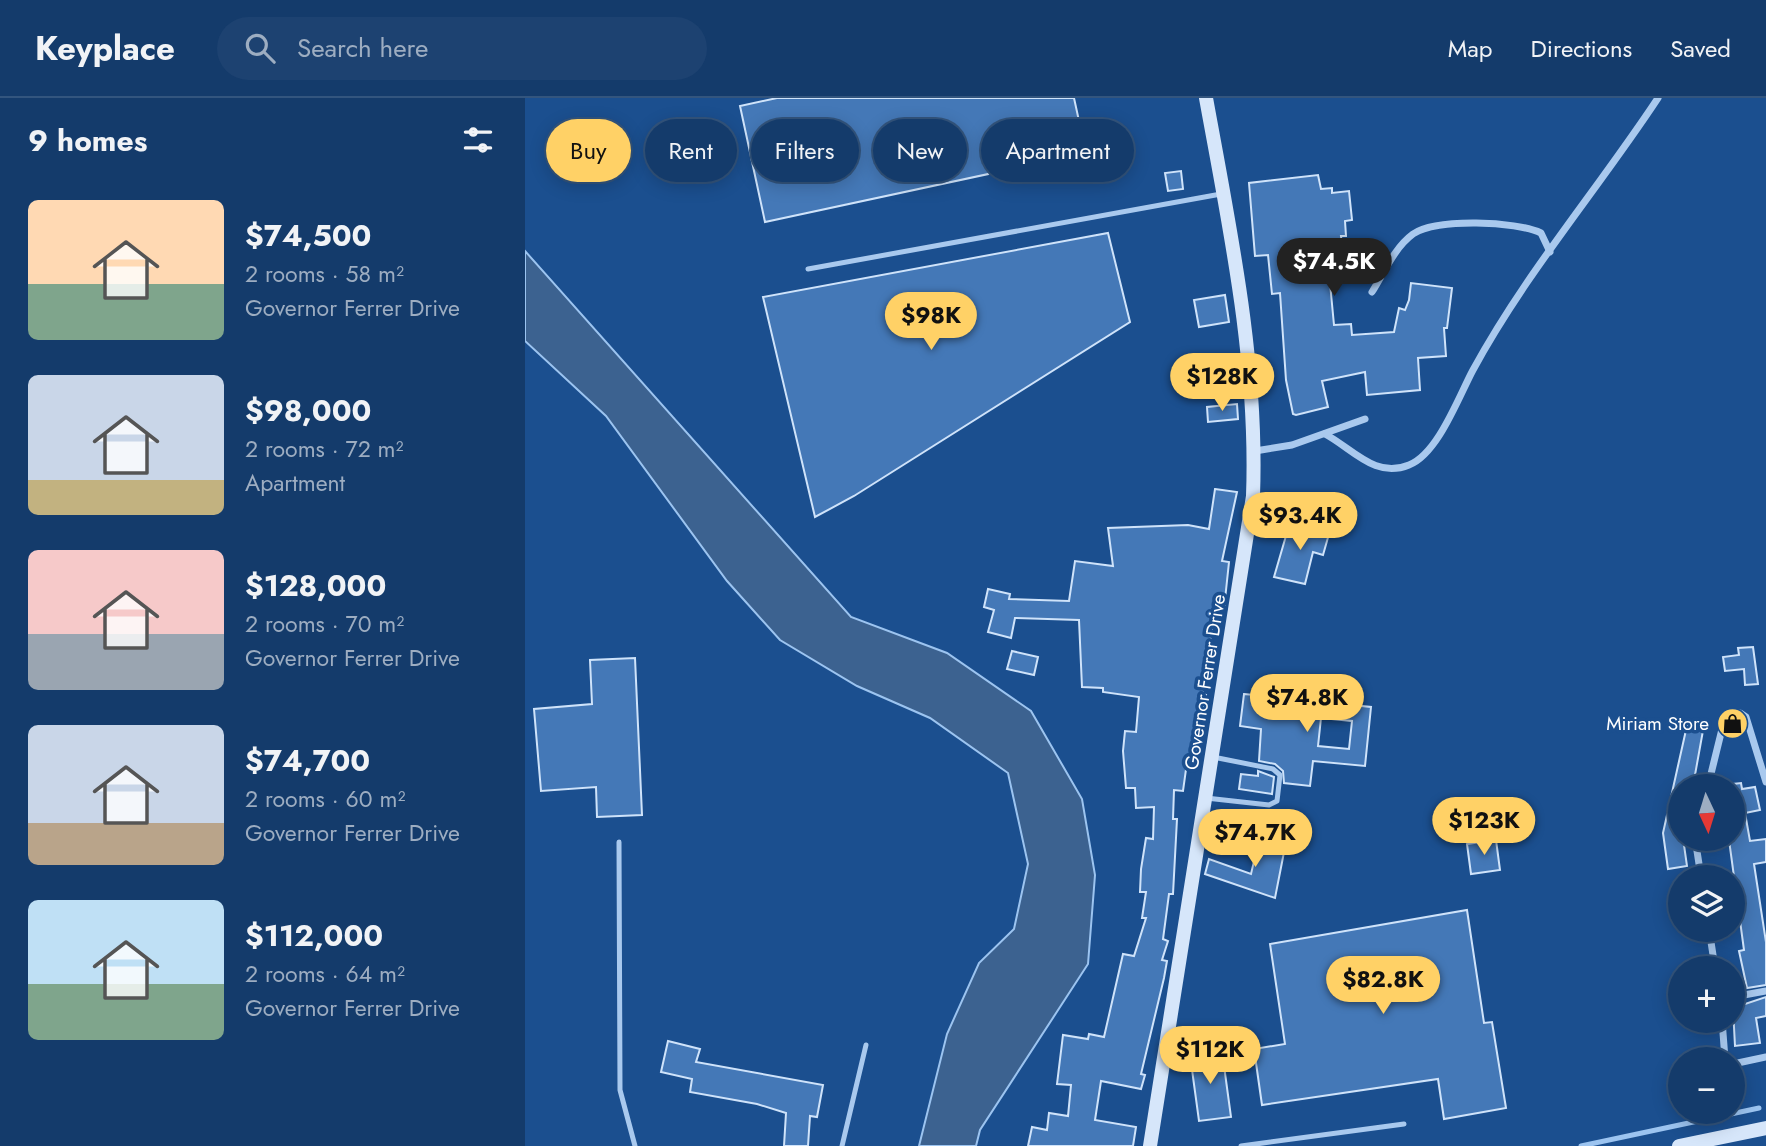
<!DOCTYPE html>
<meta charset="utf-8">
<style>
:root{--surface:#143b6b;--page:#1d4271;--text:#f1f3f6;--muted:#9dadc1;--line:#33557e;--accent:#ffd166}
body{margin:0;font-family:Jost,sans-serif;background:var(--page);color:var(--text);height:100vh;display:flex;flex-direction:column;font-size:26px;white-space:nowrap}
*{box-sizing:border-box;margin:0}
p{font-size:23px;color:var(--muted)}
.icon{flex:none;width:38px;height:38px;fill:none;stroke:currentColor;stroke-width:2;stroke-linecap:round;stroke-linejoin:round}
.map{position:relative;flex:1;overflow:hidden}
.drawer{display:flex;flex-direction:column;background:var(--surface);width:525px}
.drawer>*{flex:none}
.guide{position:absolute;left:21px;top:21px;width:665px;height:63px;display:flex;gap:14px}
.needle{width:46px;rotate:176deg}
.fabs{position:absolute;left:1143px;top:676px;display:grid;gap:14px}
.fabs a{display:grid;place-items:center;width:77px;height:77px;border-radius:50%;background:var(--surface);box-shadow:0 4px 18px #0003,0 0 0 2px var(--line);font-size:35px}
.price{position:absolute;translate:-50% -60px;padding:0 16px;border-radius:24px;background:var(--accent);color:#111;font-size:23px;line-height:46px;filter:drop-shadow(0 2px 4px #0008)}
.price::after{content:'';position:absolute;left:50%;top:42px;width:21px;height:16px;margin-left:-10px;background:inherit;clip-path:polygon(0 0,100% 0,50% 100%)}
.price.selected{background:#222;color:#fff}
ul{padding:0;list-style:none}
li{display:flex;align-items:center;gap:21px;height:175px;padding:0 28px}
li span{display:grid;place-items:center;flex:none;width:196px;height:140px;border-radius:10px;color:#555}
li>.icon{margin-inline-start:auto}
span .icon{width:84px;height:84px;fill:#fffc;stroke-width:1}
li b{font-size:30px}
h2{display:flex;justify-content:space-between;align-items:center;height:84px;padding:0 28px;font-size:30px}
.chip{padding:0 24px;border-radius:32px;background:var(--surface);box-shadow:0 4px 18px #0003,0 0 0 2px var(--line);font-size:24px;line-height:63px}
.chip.selected{background:var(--accent);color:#111}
header{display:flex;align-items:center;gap:42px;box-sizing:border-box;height:98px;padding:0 35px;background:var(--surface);border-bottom:2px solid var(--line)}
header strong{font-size:33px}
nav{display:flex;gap:38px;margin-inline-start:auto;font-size:24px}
.search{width:490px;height:63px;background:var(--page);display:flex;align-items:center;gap:18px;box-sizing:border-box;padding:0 24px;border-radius:38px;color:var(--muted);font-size:26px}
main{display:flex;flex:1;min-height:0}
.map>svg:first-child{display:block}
.water{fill:#3c6290;stroke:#9cc4f0;stroke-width:2}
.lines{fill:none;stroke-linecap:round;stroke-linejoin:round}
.stream{stroke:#9cc4f0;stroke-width:5}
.building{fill:#4478b7;stroke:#cfe3fa;stroke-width:2;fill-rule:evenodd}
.lane{stroke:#a9c9ee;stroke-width:5}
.street{stroke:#a9c9ee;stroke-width:7}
.secondary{stroke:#d6e6fa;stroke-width:14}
.labels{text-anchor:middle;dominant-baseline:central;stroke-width:7;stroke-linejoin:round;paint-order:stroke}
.street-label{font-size:19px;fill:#fff;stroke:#1b4f8f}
.poi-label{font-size:19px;fill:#fff;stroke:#1b4f8f;text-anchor:end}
</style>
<header>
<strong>Keyplace</strong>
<div class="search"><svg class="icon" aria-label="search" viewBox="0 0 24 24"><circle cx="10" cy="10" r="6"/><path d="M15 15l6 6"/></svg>Search here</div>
<nav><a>Map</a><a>Directions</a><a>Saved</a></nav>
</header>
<main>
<section class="drawer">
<h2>9 homes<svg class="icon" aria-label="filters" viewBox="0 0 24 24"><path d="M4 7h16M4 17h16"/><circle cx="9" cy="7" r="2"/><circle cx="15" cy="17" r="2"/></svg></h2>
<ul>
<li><span style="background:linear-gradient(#ffd9b3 60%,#7fa58c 0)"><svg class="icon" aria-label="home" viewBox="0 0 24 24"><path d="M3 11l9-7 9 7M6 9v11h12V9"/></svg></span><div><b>$74,500</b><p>2 rooms · 58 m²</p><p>Governor Ferrer Drive</p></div></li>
<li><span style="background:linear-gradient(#c9d6e8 75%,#c2b280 0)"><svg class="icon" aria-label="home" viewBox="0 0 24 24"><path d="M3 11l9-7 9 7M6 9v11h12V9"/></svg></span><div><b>$98,000</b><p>2 rooms · 72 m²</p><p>Apartment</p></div></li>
<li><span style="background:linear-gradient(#f6c9c9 60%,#9aa5b1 0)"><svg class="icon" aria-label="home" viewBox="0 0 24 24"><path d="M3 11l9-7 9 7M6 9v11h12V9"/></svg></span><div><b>$128,000</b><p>2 rooms · 70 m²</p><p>Governor Ferrer Drive</p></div></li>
<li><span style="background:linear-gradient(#c9d6e8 70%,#b9a48a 0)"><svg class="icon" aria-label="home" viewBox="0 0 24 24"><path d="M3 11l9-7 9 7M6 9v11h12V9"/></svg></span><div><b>$74,700</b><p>2 rooms · 60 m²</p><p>Governor Ferrer Drive</p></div></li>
<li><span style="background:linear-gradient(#bfe0f5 60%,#7fa58c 0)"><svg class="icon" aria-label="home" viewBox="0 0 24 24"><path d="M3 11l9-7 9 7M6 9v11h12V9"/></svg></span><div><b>$112,000</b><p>2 rooms · 64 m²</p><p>Governor Ferrer Drive</p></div></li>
</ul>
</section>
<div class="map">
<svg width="1241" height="1048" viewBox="0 0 1241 1048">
<rect width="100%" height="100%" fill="#1b4f8f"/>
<!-- water -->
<path class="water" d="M0,153L326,519L422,555L506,613L557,701L570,777L563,866L455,1032L451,1048H394L422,936L454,865L489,831L503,766L483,675L405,620L332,588L255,542L202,483L81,318L0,243Z"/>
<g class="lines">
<!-- stream -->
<path class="stream" d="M1056,1048L1234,1010"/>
</g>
<!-- building -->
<g class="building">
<path d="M252,0H549L561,55L240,124L215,8Z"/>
<path d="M656,73L658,91L643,93L640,75Z"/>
<path d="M793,77L796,91L807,90V95L824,93L827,122L820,123L821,138H816L819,163L803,164L809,227L826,226L827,237L869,234L874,210L880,212L884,202L886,185L927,190L922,230H919L921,258L893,260L895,292L842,297L840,274L797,283L803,309L771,317L768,316L761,282L755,195L747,196L743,157L730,158L724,85Z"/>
<path d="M583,135L605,224L329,398L290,419L238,199Z"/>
<path d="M700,197L704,224L674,229L669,202Z"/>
<path d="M712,306L713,321L683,324L682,309Z"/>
<path d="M690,391L712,394L697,463L704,464L699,511L690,510L677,596L681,597L677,624L669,659L663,657L658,693L649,692L648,721H652L648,796H644L638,841L643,843L637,862L642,863L639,880L616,976L620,977L616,991L576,983L570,1022L611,1029L608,1048H503L507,1029L522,1032L524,1015L543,1018L546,987L532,986L538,937L563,941L564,936L579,939L598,856L609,858L621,820H617L621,794H615L616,771L621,740L628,741L629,709L611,710L610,690H601L598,653L600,633L611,634L614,599L578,594V590L557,589L554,522L490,520L486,540L463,534L469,512L459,509L463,491L485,496L484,501L544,503L550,463L588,468L583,430L663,427L684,431Z"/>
<path d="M765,424L804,436L798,457L788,454L780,486L749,479Z"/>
<path d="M1228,549L1233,586L1220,587L1219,571L1200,573L1198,559L1214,557L1213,550Z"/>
<path d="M487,553L513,559L509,577L482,571Z"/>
<path d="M110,560L117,717L72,719L71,689L16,693L9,611L67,606L65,562Z"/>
<path d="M719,596L846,609L840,668L788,663L785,688L759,685L758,673L750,666L734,663L736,631L715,628ZM796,620L827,623L824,651L793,648Z"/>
<path d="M1163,623L1179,627L1168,688H1155V740H1158L1162,768L1143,771L1138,735Z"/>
<path d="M733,673L749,679L747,696L714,691L716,676L733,678Z"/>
<path d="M1216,685L1217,691L1230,689L1235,712L1220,715L1225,743L1241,741V764L1229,766L1241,844V887L1222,890L1214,853L1219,852L1204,742L1208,741V686Z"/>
<path d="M735,738L761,744L750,800L680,776L684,761L726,776Z"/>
<path d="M971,742L975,772L946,776L942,746Z"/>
<path d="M942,812L959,925L967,924L981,1010L919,1021L913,981L737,1007L729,951L760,946L745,846Z"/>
<path d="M1241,899V918L1231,920L1235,945L1210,948L1208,910Z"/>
<path d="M143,943L175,951L171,964L298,987L292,1019L285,1018L283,1048H259L261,1015L232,1006L165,994L167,981L136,974Z"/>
<path d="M697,953L706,1019L674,1023L665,957Z"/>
</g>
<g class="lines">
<!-- lane -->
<g class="lane">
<path d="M283,171L696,96"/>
<path d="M681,700L744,707L752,703L755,677L748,671L688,659"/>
<path d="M94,744L95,992L110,1048"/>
<path d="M317,1048L341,947"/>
<path d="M716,1048L879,1026"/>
</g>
<!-- street -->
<g class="street">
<path d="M847,194C859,175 869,150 888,136C911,120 991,123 1016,135L1025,154"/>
<path d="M800,336C828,351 850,381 884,367C913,356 934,298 948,272C1000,176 1073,91 1133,0"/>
<path d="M730,353L767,347L840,321"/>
<path d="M1183,688L1199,623L1206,616L1215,615L1221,619L1241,684"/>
<path d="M1170,740L1176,779"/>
<path d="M1184,831L1190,870"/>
<path d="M1208,899L1241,893"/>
<path d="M1197,922L1200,961"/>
<path d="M1208,966L1241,959"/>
</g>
<!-- secondary -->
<g class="secondary">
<path d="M625,1048L728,398C733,263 705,132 681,0"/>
<path d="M1154,1048L1241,1030"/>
</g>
</g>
<!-- icons -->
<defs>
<symbol id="shop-disc" viewBox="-11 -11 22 22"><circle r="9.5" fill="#ffd166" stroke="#1b4f8f"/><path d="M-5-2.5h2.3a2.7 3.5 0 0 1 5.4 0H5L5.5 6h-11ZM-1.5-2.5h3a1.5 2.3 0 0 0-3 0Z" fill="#111"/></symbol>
</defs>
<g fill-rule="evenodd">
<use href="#shop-disc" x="1190" y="608" width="35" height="35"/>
</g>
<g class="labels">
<!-- street labels -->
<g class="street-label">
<text transform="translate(680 584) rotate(-81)">Governor Ferrer Drive</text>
</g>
<!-- poi labels -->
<g class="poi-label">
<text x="1184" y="625">Miriam Store</text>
</g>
</g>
</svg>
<div class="fabs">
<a><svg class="needle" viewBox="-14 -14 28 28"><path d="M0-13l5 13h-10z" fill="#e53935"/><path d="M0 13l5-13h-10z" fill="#9dadc1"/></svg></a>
<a><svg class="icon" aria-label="layers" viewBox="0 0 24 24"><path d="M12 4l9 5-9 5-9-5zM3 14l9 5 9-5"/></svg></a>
<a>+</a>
<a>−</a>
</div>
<b class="price selected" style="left:809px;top:200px">$74.5K</b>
<b class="price" style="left:406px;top:254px">$98K</b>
<b class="price" style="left:697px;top:315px">$128K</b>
<b class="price" style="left:775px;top:454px">$93.4K</b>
<b class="price" style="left:782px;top:636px">$74.8K</b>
<b class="price" style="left:959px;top:759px">$123K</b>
<b class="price" style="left:730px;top:771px">$74.7K</b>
<b class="price" style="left:858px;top:918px">$82.8K</b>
<b class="price" style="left:685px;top:988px">$112K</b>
<div class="guide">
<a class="chip selected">Buy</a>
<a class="chip">Rent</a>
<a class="chip">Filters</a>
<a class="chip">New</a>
<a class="chip">Apartment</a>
</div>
</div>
</main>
